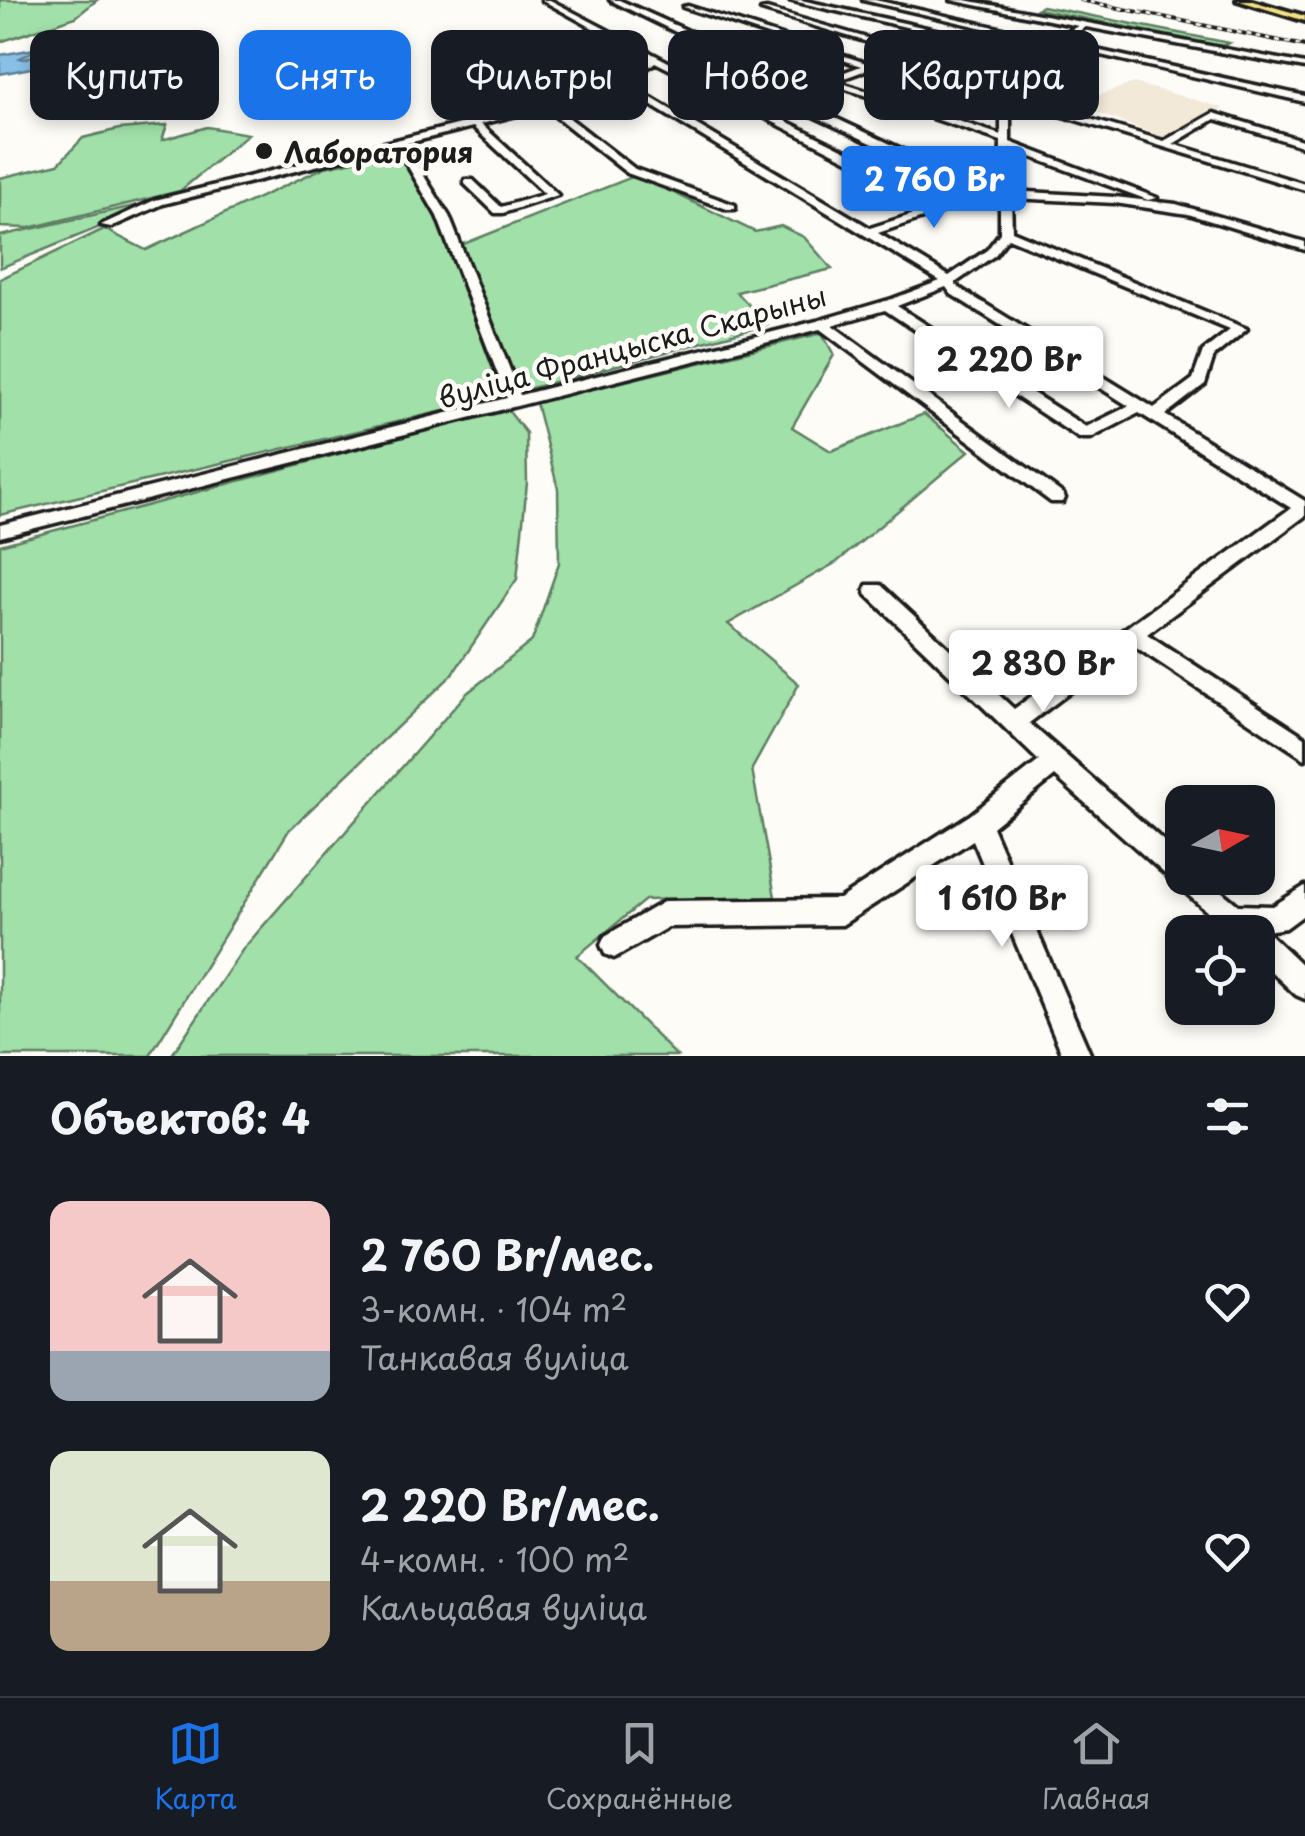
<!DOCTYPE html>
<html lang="ru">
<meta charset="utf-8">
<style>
:root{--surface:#171b24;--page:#20242c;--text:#f1f3f6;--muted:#9ea1a6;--line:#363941;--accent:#1a73e8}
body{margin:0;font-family:"Playpen Sans",sans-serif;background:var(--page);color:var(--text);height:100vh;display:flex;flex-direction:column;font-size:38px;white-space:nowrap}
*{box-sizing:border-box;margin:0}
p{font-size:32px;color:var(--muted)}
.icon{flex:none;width:55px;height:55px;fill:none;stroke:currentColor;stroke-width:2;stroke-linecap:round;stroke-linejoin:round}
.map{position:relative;height:1056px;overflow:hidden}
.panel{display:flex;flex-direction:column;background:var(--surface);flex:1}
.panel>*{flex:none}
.banner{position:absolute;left:30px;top:30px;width:1245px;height:90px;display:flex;gap:20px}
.needle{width:65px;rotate:81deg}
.fabs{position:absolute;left:1165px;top:785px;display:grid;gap:20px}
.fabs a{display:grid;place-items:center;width:110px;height:110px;border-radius:20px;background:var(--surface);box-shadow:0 5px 15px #0003;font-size:50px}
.price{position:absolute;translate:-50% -85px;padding:0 22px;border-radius:10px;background:#fff;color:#222;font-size:32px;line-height:65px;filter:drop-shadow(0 2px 5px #0008)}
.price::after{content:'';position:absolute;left:50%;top:60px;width:30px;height:22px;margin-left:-15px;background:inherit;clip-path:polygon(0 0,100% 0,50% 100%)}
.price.on{background:var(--accent);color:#fff}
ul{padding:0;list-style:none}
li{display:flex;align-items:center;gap:30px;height:250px;padding:0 50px}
li span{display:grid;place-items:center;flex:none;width:280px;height:200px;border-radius:20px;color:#555}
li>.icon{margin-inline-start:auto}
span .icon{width:120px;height:120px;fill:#fffc;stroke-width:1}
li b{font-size:42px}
h2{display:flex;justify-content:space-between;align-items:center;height:120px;padding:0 50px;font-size:42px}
.tag{padding:0 35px;border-radius:20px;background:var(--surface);box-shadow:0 5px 15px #0003;font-size:35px;line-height:90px}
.tag.on{background:var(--accent);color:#fff}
.tabs{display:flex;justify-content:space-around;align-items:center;height:140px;border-top:2px solid var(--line);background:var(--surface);font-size:28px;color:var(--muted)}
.tabs a{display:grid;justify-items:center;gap:5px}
.tabs .on{color:var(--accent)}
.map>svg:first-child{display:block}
.built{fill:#f3e9d8}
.green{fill:#a1e0a9;stroke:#5e7e62;stroke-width:2.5}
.water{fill:#89c0e7;stroke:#5d7e96;stroke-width:2.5}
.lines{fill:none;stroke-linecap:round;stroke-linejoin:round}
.minor-casing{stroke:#1c1c1c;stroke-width:7}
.major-casing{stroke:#1c1c1c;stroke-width:8}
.minor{fill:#fdfcf7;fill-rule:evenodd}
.major{fill:#f4e382;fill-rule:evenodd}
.rail-casing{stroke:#1c1c1c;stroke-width:4}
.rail{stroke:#fdfcf7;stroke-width:2.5;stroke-dasharray:5;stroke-linecap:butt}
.poi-dot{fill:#1c1c1c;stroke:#fdfcf7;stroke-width:4}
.labels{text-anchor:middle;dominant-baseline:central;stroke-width:9;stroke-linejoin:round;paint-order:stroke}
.far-poi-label{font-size:28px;font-weight:bold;fill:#1c1c1c;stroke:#fdfcf7;text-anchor:start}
.far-street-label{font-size:28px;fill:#1c1c1c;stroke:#fdfcf7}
</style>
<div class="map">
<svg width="1305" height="1056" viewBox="0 0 1305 1056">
<rect width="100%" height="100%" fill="#fdfcf7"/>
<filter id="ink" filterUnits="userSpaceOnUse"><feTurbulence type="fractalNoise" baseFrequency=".01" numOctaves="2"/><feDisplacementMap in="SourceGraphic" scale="20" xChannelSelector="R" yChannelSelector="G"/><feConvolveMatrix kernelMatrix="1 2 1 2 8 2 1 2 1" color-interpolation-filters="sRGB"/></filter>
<g filter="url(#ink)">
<!-- built -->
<path class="built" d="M1134,83L1224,108L1165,138L1074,104Z"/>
<!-- green -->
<g class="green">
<path d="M0,0H97L76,17L0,42Z"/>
<path d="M1042,6L1229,43L1222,46L1037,9Z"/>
<path d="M167,125L162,140L207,127L248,134L180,191L29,228L0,227V178L58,164L83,138L119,129Z"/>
<path d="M401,151L441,228L503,397L0,515V279L104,229L146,250L325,167Z"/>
<path d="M637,175L755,232L781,226L804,237L832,269L737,292L767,325L517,392L461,245Z"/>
<path d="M138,205L146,208L0,268V236Z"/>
<path d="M822,333L834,355L792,427L831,451L924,414L969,451L837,562L728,624L799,684L752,769L775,897L645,900L577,956L677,1056H171L243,949L466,694L532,641L559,563L558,489L536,403Z"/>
<path d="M507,409L526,433L527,483L517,579L452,675L289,830L150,1056H0V545Z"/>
</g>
<!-- water -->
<path class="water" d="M127,32L136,33L139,47L0,74V55L40,48L20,58L24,59L63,44Z"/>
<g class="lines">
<defs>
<path id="minor" d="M542,0H550L697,77L949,202L978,193L775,98L820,81L682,35L610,0H619L688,31L828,78L861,66L683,7L688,6L1001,106V82L761,10L767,9L1001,77L1005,59L1018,53L789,0H801L1025,50L1044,42L863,0H875L1052,40L1078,26L951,0H965L1305,64V68L1086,27L1060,42L1305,96V102L1053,44L1013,60L1009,95L1164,141L1214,113L1305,141V147L1215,119L1173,144L1305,184V190L1010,100V142L1157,198L1148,200L1010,149L1011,191L1115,197L1176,204L1305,242V250L1188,214L1115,203L1011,198L1012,231L1247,329L1214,356L1205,384L1165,415L1305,501V516L1147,634L1305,737V759L1133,645L1029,723L1182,857V878H1205L1238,905L1273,906L1305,886V914L1286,928L1266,931L1305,968V999L1296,995L1258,959V932H1230L1055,776L992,827L1091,1056H1063L973,840L842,925L668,927L614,958L605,954L601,945L605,936L665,901L839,899L970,815L1039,761L867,595L865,590L867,585H881L1014,709L1291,508L1139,413L1091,438H1079L885,310L832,325L1063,494L1065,498L1063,502H1051L820,329L0,537V525L507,398L437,216L396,146L163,204L111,227L101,225L155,200L597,90L619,82L649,59ZM655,62L939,206L870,228L628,84ZM869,69L1001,112V135L836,81ZM828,83L1001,141L1000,191L989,190L790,97ZM621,87L940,281L892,299L817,321L520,395L449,216L404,144L473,127L545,194L501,207L473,180H465V184L495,213H503L558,195L481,124L545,108L627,173L727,209H735V205L635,169L554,106ZM988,196L1000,197V233L987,250L949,276L878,233ZM1008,238L1230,330L1203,351L1193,379L1154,408L959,288L955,283L995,255ZM946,287L951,294L1129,406L1086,427L897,306Z"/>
<path id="major" d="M1237,0H1249L1305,16V21Z"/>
</defs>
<!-- minor casing -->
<use href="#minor" class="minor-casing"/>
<!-- major casing -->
<use href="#major" class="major-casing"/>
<!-- minor -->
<use href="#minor" class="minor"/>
<!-- major -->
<use href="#major" class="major"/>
<defs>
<path id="rail" d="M1080,0L1305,46"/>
</defs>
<!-- rail casing -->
<use href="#rail" class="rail-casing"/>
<!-- rail -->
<use href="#rail" class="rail"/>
</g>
</g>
<!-- markers -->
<circle class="poi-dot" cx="264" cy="151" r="10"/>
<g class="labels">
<!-- far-poi labels -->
<g class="far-poi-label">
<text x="284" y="151">Лаборатория</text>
</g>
<!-- far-street labels -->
<g class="far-street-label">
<text transform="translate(632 346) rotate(-15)">вуліца Францыска Скарыны</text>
</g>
</g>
</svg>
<div class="fabs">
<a><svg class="needle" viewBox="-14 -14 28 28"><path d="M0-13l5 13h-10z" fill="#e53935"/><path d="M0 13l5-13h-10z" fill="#9ea1a6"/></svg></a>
<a><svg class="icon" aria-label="locate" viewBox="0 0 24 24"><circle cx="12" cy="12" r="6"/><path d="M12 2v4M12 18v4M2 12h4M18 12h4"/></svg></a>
</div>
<b class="price on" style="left:934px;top:231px">2 760 Br</b>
<b class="price" style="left:1009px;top:411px">2 220 Br</b>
<b class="price" style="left:1043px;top:715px">2 830 Br</b>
<b class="price" style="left:1002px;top:950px">1 610 Br</b>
<div class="banner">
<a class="tag">Купить</a>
<a class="tag on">Снять</a>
<a class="tag">Фильтры</a>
<a class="tag">Новое</a>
<a class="tag">Квартира</a>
</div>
</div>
<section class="panel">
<h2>Объектов: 4<svg class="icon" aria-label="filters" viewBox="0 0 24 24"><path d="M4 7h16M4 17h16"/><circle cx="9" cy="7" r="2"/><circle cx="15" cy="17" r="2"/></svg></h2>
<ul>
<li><span style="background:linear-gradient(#f6c9c9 75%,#9aa5b1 0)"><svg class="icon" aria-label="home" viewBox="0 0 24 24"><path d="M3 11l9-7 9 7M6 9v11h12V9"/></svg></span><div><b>2 760 Br/мес.</b><p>3-комн. · 104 m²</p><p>Танкавая вуліца</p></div><svg class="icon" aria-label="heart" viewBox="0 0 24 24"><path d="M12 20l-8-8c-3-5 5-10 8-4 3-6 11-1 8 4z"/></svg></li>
<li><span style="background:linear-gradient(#dfe7d0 65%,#b9a48a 0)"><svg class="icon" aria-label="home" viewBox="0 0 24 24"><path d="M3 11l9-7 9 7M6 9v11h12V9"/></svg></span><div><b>2 220 Br/мес.</b><p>4-комн. · 100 m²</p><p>Кальцавая вуліца</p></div><svg class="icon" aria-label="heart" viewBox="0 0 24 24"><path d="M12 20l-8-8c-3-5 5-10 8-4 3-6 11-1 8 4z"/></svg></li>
</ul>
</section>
<nav class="tabs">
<a class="on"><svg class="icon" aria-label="map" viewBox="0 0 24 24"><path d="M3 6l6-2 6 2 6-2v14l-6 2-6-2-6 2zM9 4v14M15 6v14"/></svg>Карта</a>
<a><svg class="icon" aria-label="saved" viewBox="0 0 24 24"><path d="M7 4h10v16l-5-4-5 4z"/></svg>Сохранённые</a>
<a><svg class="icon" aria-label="home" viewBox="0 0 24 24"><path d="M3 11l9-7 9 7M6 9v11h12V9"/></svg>Главная</a>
</nav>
